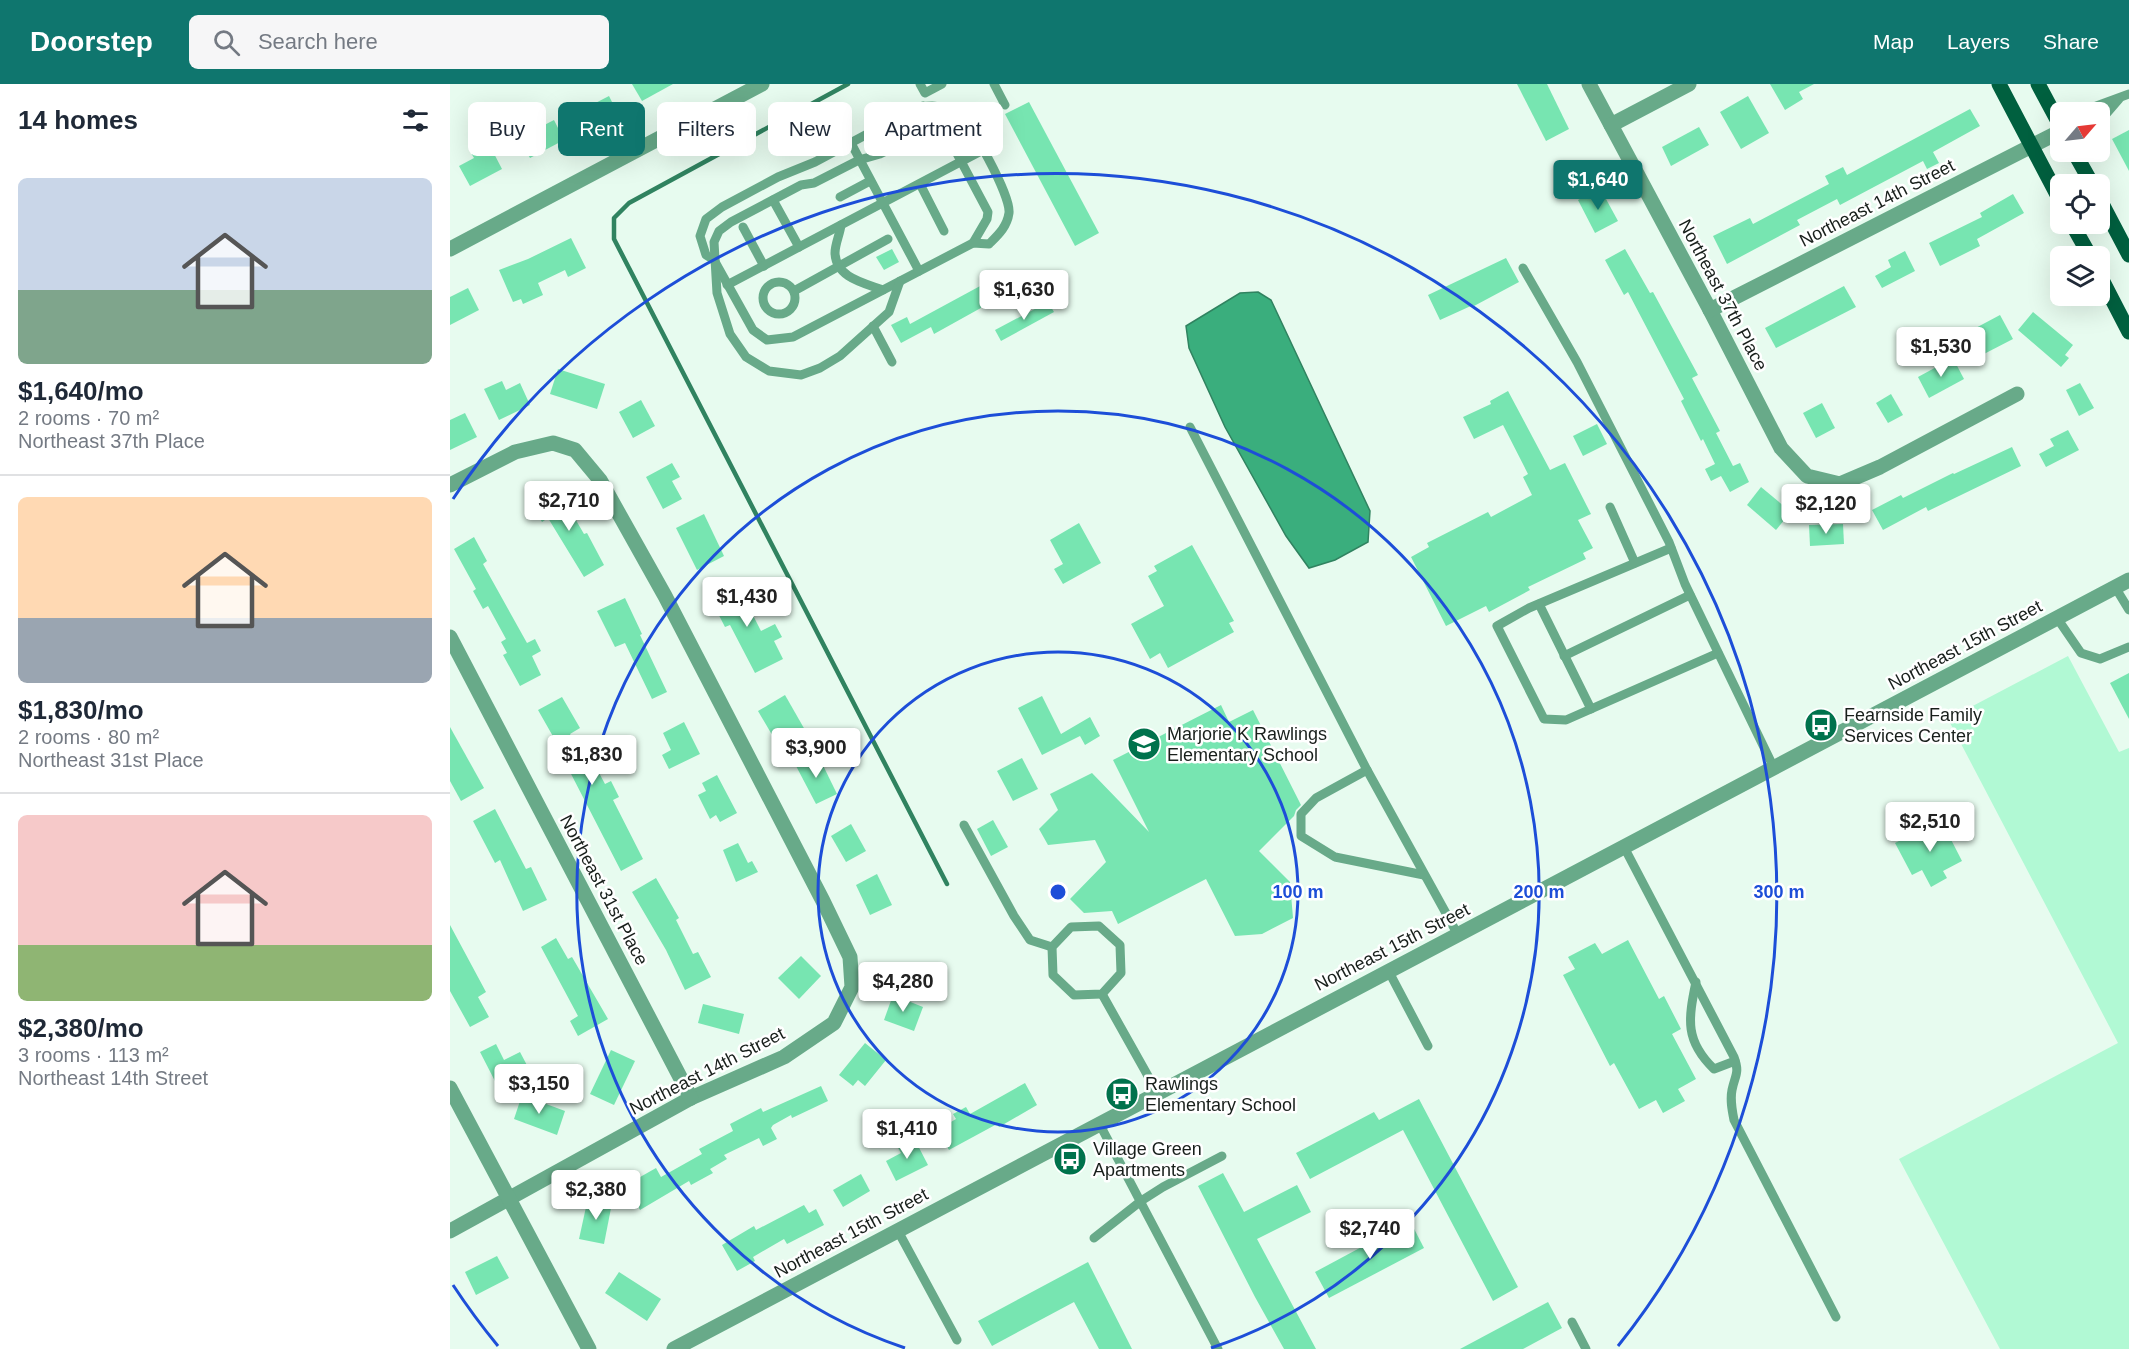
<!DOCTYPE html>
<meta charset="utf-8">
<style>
:root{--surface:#fff;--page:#f6f6f7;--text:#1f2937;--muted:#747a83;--line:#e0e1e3;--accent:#0f766e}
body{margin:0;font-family:Arial,sans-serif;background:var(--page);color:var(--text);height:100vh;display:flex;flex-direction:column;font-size:22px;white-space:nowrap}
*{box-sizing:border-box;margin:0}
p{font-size:20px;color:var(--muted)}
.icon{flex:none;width:33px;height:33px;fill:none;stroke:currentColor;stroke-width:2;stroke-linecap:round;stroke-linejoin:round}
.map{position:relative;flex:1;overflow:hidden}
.panel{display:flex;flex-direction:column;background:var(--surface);width:450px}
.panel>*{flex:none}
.guide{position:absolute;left:18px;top:18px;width:570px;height:54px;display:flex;gap:12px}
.needle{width:39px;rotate:62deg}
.controls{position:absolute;left:1600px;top:18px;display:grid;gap:12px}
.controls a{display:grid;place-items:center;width:60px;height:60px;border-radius:9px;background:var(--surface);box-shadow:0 6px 24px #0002;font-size:30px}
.price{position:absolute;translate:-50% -51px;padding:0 14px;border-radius:6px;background:#fff;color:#222;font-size:20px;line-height:39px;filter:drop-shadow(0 2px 3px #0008)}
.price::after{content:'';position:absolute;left:50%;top:36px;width:18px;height:14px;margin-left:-9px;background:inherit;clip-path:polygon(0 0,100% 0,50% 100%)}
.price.active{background:var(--accent);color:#fff}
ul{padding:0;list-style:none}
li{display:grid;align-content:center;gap:12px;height:318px;padding:0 18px}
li+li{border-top:2px solid var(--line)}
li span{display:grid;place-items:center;height:186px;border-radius:9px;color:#555}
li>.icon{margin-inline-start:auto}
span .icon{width:108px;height:108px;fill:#fffc;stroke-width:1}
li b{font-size:26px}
h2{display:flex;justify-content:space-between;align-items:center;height:72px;padding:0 18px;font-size:26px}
.chip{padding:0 21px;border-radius:9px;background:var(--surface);box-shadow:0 6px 24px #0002;font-size:21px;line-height:54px}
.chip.active{background:var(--accent);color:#fff}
header{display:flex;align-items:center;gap:36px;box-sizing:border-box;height:84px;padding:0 30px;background:var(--accent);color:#fff}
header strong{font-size:28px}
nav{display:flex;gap:33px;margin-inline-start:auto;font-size:21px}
.search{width:420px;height:54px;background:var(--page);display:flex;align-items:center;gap:15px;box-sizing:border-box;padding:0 21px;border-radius:9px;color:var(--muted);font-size:22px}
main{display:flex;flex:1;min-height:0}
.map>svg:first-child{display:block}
.green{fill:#b1f9d4}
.water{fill:#3aae7d;stroke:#308360;stroke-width:1.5}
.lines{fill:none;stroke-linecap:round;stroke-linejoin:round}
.stream{stroke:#308360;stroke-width:4.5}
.building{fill:#77e5b1}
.service{stroke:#68aa89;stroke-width:9}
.minor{stroke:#68aa89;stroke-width:15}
.tertiary{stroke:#68aa89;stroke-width:15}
.primary{stroke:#00603f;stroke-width:15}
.ring{fill:none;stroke:#1d4ed8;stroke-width:3}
.labels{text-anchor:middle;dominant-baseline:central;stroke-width:5;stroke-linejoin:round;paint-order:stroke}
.street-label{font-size:18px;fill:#181f1b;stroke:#fff}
.poi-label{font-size:18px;fill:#181f1b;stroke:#fff;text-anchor:start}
.centre{fill:#1d4ed8;stroke:#fff;stroke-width:3}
.ring-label{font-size:18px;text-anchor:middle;font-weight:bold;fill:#1d4ed8;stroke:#fff;stroke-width:5;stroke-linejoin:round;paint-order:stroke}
</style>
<header>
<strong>Doorstep</strong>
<div class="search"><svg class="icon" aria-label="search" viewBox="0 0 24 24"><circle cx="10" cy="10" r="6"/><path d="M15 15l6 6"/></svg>Search here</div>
<nav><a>Map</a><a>Layers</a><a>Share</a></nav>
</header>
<main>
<section class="panel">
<h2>14 homes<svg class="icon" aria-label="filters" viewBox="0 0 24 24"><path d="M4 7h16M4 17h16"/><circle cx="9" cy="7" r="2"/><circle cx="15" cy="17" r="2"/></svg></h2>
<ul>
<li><span style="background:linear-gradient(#c9d6e8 60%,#7fa58c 0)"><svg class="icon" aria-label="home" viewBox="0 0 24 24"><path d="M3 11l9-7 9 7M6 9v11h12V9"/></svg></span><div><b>$1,640/mo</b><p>2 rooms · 70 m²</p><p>Northeast 37th Place</p></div></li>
<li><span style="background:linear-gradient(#ffd9b3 65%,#9aa5b1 0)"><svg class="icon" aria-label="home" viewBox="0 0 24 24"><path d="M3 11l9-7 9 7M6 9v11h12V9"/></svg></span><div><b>$1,830/mo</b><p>2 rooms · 80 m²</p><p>Northeast 31st Place</p></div></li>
<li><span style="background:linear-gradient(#f6c9c9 70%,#8fb573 0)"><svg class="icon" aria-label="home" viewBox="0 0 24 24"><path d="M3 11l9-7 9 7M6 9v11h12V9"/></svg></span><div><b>$2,380/mo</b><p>3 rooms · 113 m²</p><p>Northeast 14th Street</p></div></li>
</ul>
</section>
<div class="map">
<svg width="1679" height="1265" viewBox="0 0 1679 1265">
<rect width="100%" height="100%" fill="#e7fbef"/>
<!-- green -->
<path class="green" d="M1618,572L1669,668L1679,664V1265H1550L1449,1075L1668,959L1498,635Z"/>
<!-- water -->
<path class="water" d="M808,208L821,216L920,427L918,458L885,476L859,484L836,452L775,343L739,264L736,242L790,209Z"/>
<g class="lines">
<!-- stream -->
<path class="stream" d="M398,0L179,119L164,134V155L497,800"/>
</g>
<!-- building -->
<g class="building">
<path d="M182,0H223L192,17Z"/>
<path d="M1067,0H1097L1119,45L1096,57Z"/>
<path d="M1320,0H1364L1349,8L1353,15L1335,26Z"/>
<path d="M159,12L169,32L139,49L128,28Z"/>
<path d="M1298,12L1319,49L1291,65L1270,28Z"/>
<path d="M579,18L649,149L625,162L555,30Z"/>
<path d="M1520,25L1530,42L1483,68L1489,79L1477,85L1473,77L1390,121L1387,115L1347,136L1350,141L1277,180L1263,152L1300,134L1303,140L1379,100L1375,92L1393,83L1397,91Z"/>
<path d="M104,36L114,56L80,74L69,54Z"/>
<path d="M1249,43L1259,61L1221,82L1212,63Z"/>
<path d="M1679,46V87L1662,55Z"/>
<path d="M38,58L52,85L20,102L9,82L24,74L20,67Z"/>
<path d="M1150,104L1168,137L1145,149L1128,116Z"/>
<path d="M1563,110L1574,129L1527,155L1530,162L1490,182L1479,159L1532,133L1530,129Z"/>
<path d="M121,154L136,184L118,193L115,186L88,199L93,211L73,220L71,215L63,218L49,186L78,175Z"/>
<path d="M442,165L449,178L434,186L426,173Z"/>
<path d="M1175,165L1200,209L1203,208L1248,291L1242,294L1270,347L1266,349L1283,382L1290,379L1299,398L1280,408L1271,392L1261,397L1255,385L1265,380L1253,355L1251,357L1231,317L1234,315L1178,208L1174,211L1155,176Z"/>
<path d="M1455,167L1465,187L1432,204L1425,192L1441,183L1438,176Z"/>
<path d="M1056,174L1069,198L1024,222L1023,221L990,236L978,211Z"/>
<path d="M556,188L565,205L484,250L481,243L451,259L441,241L457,233L460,240Z"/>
<path d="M1394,202L1406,223L1326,264L1315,244Z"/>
<path d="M18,204L29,226L0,241V213Z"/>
<path d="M598,218L604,228L551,257L545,246Z"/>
<path d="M1583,228L1623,261L1615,271L1619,274L1611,283L1568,246Z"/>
<path d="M1550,231L1563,255L1532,271L1520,247Z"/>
<path d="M1503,274L1514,295L1479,314L1468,293Z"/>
<path d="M108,285L155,300L147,325L100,310Z"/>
<path d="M52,297L56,306L70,299L80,321L49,336L34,305Z"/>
<path d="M1630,299L1644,324L1629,332L1616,306Z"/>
<path d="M1058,307L1100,386L1115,379L1141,430L1128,436L1143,464L1133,469L1136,475L1078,503L1080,506L1039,528L1036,522L996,542L961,473L979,463L977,459L1038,428L1041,433L1082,411L1073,393L1078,390L1053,341L1024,355L1013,333L1041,320L1040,317Z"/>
<path d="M1441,310L1453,331L1438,339L1426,319Z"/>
<path d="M191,316L205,342L183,354L169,328Z"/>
<path d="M1372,319L1385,344L1366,354L1353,329Z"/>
<path d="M15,329L27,353L0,366V336Z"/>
<path d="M1147,340L1157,360L1133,372L1123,352Z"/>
<path d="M1618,346L1629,366L1596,383L1589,370L1604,362L1600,355Z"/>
<path d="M1562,363L1571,382L1478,427L1476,423L1433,446L1422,426L1451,411L1453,414L1503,389L1504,390Z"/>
<path d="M222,379L230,393L222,397L232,415L213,425L196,393Z"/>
<path d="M100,402L111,422L116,419L134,450L137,449L154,481L134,493L98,434L92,438L85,426L93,421L86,410Z"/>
<path d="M1311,403L1341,428L1326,446L1297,421Z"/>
<path d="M254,430L274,472L247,486L226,444Z"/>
<path d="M629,439L651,479L613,500L604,485L613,480L600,456Z"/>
<path d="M1393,440L1394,460L1360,462L1359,441Z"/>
<path d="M24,453L37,477L33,480L77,559L85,555L91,567L82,572L91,591L70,602L53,571L57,569L51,558L56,555L38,522L33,525L23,507L26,505L4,465Z"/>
<path d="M742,461L784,537L779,539L784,548L718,584L710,569L700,575L681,540L714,522L698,492L707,487L704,482Z"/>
<path d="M286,498L311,547L325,540L332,553L324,557L333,575L305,589L280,541L275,543L259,512Z"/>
<path d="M175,514L192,550L190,551L217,608L202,615L175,559L165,563L147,527Z"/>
<path d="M1679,589V635L1660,599Z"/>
<path d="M335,611L355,646L328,661L308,627Z"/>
<path d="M592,612L611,650L640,633L650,652L635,661L630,652L592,671L568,624Z"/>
<path d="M112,613L130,644L120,650L135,677L141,674L155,700L161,697L169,713L163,716L193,775L171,787L119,686L121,684L88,626Z"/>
<path d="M771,621L779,638L803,626L851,721L846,726L844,732L809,767L840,798L843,834L812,850L785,852L756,795L668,840L662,827L634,829L620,815L656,778L645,756L598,761L589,745L608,726L600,710L642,689L699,748L663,676Z"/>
<path d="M234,638L250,670L219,685L212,671L221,666L213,649Z"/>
<path d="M0,643L34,704L11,717L0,697Z"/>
<path d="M367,669L387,710L366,720L345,680Z"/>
<path d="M572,674L588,705L563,717L547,687Z"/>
<path d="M267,691L287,729L270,738L266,731L260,735L248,711L256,707L252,699Z"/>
<path d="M45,725L76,785L81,783L97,816L73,827L50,776L45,779L23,737Z"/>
<path d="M543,736L558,763L541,772L527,745Z"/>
<path d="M1491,736L1512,777L1493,787L1497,794L1481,803L1472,786L1462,791L1445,759Z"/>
<path d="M401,740L416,767L396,778L381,752Z"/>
<path d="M288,759L298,779L302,777L308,788L286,798L273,766Z"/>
<path d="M427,790L442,821L420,831L406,801Z"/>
<path d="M206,794L229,834L226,836L243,870L248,868L261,893L235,906L216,866L182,808Z"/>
<path d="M0,841L36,908L28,913L39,933L20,943L0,907Z"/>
<path d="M106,854L118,875L122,873L158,935L128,952L120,937L128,932L91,863Z"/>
<path d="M1178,856L1209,915L1214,912L1231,945L1222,950L1246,995L1228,1005L1235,1017L1213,1029L1206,1016L1189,1025L1164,979L1160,982L1113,891L1125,885L1118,873L1145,859L1152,870Z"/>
<path d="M351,872L371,892L349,915L328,894Z"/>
<path d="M443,911L473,923L464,947L434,936Z"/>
<path d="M253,920L294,930L289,950L248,939Z"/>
<path d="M415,959L436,976L415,1002L408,996L403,1002L389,991Z"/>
<path d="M46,960L54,976L70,968L80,987L48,1003L30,968Z"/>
<path d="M161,966L185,977L164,1021L140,1010Z"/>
<path d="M575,999L587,1021L549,1043L547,1040L499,1066L487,1046L506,1035L503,1030L516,1023L520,1030Z"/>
<path d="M371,1002L378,1017L342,1034L341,1031L323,1041L321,1044L327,1055L313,1062L309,1054L274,1071L277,1075L260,1085L263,1089L241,1101L239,1097L190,1126L176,1101L206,1084L211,1093L252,1070L249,1065L283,1047L280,1040L311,1024L313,1028Z"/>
<path d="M72,1011L115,1027L107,1051L64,1035Z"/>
<path d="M969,1015L1068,1203L1043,1217L953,1046L860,1095L846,1069L924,1028L929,1036Z"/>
<path d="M464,1054L478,1081L446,1097L436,1077L451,1069L447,1062Z"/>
<path d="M773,1089L794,1128L847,1101L861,1128L807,1155L866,1265H834L805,1213L748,1102Z"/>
<path d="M411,1090L420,1107L393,1123L383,1106Z"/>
<path d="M138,1114L162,1119L154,1160L129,1155Z"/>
<path d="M354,1121L359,1129L366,1125L374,1141L337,1160L334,1155L303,1173L305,1177L287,1187L272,1161L304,1142L306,1146Z"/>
<path d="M960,1137L974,1164L879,1214L865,1188Z"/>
<path d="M47,1172L59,1194L26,1211L15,1188Z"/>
<path d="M638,1178L682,1265H649L624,1218L542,1262L528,1237Z"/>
<path d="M169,1188L211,1215L197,1237L155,1209Z"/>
<path d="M1098,1218L1112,1244L1073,1265H1010Z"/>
</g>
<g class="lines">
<!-- service -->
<g class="service">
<path d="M470,0L475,9L492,0"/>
<path d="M544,0L555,21"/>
<path d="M473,22L487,42L496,49L538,128L537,135L523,159"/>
<path d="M482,22C489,23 500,23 505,26C520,36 561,112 559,129C557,143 548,151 539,160L523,159L343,253L317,256L303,246L264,176L256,171L250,152L256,135L272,123L328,93L365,78L421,48L429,40L460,23Z"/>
<path d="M1630,28L1679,10"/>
<path d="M1650,37L1669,15"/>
<path d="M401,59L469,187"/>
<path d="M470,100L494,147"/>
<path d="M390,113L420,97"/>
<path d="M323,116L349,163"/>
<path d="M391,141C390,150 385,160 385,169C386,194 414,199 433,206"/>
<path d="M293,143L314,182"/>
<path d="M1073,184L1127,278L1219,458L1235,500L1324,684"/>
<path d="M450,197L439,228L390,272L370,284L351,291L319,287L296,273L280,250L267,209L264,158L269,147L281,138L351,101L364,99L409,76L430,70L487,42"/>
<circle cx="329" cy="214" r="16"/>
<path d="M277,201L533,66"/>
<path d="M344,207L438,155"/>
<path d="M423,242L442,278"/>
<path d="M740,343L917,686L1008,851"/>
<path d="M1160,423L1185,479"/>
<path d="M1221,464L1079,524L1047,542L1094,635L1116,636L1268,569"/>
<path d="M1665,503L1679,526"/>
<path d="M1089,520L1141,625"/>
<path d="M1607,534L1631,569L1650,575L1679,563"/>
<path d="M1114,572L1240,511"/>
<path d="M917,686L866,714L851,730V752L885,773L974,791"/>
<path d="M514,741L564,832L580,856L602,863"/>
<path d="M1174,763L1284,973C1290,989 1285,991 1282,1006C1280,1016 1282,1026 1284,1036L1386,1233"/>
<path d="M649,842L670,861L671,889L652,910L624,911L603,891L602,863L621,843Z"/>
<path d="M938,886L978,962"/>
<path d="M1246,898C1238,936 1235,957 1264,985L1285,977"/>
<path d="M652,910L707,1008"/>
<path d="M649,1039L768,1265"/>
<path d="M448,1147L507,1256"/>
<path d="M644,1154L691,1117L713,1103L772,1072"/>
<path d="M1122,1238L1136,1265"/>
</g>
<!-- minor -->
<g class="minor">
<path d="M1139,0L1260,226L1331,364L1357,392L1390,400L1430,383L1567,310"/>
<path d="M1161,41L1239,0"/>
<path d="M0,165L312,0"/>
<path d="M1260,226L1611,47"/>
<path d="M0,401L65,368L103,359L125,366L150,396L215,512L373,817L400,873L402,903L384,939L334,973L241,1014L0,1147"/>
<path d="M0,553L241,1014"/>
</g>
<!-- tertiary -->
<g class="tertiary">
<path d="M0,1004L139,1265"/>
<path d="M224,1265L1679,496"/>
</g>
<!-- primary -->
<g class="primary">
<path d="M1549,0L1611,118"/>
<path d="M1588,0L1611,43"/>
<path d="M1624,68L1642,100"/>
<path d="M1650,116L1679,171"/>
<path d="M1622,140L1640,172"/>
<path d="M1650,192L1679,248"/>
</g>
</g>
<!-- distance rings -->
<g class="ring">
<circle cx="608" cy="808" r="240"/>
<path d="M455 1264A481 481 0 1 1 761 1264"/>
<path d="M48 1262A721 721 0 0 1 3 1201M3 415A721 721 0 1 1 1168 1262"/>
</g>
<!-- icons -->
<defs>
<symbol id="bus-disc" viewBox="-11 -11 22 22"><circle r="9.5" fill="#00724c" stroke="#fff"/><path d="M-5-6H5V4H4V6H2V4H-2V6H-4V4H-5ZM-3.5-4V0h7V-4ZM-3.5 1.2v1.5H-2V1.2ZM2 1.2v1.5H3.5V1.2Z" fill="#fff"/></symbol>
<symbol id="school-disc" viewBox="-11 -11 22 22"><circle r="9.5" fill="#00724c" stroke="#fff"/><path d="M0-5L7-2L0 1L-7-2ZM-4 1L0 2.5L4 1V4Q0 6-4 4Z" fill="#fff"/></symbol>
</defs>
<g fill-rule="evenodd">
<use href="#bus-disc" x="1352" y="622" width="38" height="38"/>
<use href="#school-disc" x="675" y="641" width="38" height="38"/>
<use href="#bus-disc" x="653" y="991" width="38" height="38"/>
<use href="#bus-disc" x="601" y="1056" width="38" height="38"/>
</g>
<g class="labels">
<!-- street labels -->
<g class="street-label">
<text transform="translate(1427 119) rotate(-27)">Northeast 14th Street</text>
<text transform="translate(1273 211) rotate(62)">Northeast 37th Place</text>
<text transform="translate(1515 561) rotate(-28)">Northeast 15th Street</text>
<text transform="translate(154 806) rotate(62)">Northeast 31st Place</text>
<text transform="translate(942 863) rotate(-27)">Northeast 15th Street</text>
<text transform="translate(257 987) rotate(-27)">Northeast 14th Street</text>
<text transform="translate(401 1149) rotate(-28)">Northeast 15th Street</text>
</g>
<!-- poi labels -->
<g class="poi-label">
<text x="1394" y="631">Fearnside Family<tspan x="1394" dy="21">Services Center</tspan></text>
<text x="717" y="650">Marjorie K Rawlings<tspan x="717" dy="21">Elementary School</tspan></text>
<text x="695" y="1000">Rawlings<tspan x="695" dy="21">Elementary School</tspan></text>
<text x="643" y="1065">Village Green<tspan x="643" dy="21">Apartments</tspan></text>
</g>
</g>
<circle cx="608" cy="808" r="9" class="centre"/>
<g class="ring-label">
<text x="848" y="814">100 m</text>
<text x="1089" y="814">200 m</text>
<text x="1329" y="814">300 m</text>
</g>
</svg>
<div class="controls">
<a><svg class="needle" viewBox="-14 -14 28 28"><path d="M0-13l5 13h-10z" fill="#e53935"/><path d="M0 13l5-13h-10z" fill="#747a83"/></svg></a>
<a><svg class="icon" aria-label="locate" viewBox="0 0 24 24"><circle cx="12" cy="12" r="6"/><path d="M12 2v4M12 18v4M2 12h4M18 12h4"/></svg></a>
<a><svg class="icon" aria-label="layers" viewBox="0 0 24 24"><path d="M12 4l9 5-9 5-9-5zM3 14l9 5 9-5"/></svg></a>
</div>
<b class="price active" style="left:1148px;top:127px">$1,640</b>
<b class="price" style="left:574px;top:237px">$1,630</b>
<b class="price" style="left:1491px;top:294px">$1,530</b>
<b class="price" style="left:119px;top:448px">$2,710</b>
<b class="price" style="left:1376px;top:451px">$2,120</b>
<b class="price" style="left:297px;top:544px">$1,430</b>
<b class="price" style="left:366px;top:695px">$3,900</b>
<b class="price" style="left:142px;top:702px">$1,830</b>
<b class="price" style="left:1480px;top:769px">$2,510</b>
<b class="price" style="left:453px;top:929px">$4,280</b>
<b class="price" style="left:89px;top:1031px">$3,150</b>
<b class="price" style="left:457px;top:1076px">$1,410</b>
<b class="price" style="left:146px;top:1137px">$2,380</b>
<b class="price" style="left:920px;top:1176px">$2,740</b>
<div class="guide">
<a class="chip">Buy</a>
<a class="chip active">Rent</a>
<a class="chip">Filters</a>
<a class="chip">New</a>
<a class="chip">Apartment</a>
</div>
</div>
</main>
